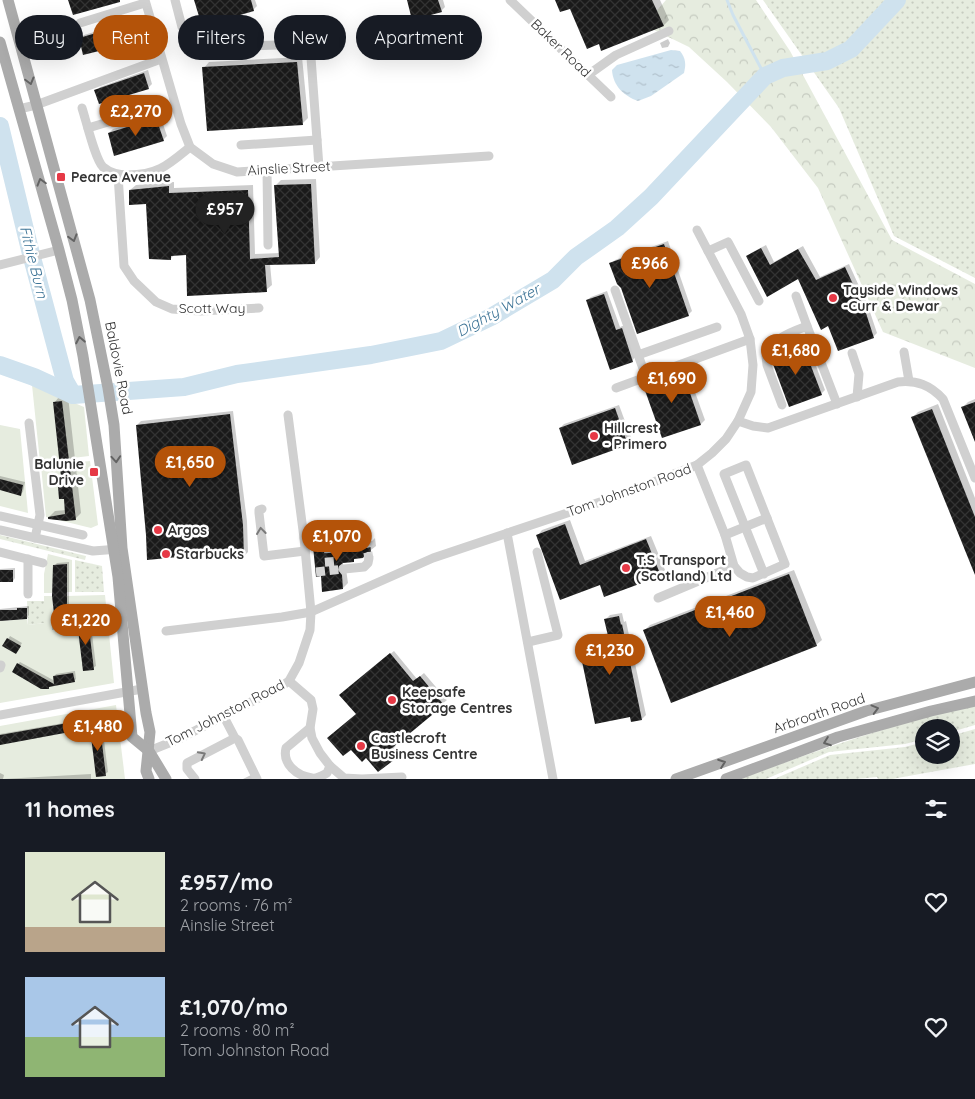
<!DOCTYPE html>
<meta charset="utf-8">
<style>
:root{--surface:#171b24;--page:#242831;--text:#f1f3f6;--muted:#9ea1a6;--accent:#b45309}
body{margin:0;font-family:Quicksand,sans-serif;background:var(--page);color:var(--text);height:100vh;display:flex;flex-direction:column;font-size:19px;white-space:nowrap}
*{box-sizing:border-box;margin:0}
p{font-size:16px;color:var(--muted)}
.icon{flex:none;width:28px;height:28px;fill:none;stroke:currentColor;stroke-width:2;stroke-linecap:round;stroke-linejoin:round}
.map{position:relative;height:779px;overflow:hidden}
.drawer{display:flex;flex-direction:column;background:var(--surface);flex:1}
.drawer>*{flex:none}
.top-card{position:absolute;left:15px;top:15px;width:500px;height:45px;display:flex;gap:10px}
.fabs{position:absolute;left:915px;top:719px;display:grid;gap:10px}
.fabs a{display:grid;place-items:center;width:45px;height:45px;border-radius:50%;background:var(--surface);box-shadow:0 5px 20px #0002;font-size:25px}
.price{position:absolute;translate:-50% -42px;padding:0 11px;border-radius:18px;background:var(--accent);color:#fff;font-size:16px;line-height:32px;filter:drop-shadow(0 1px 2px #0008)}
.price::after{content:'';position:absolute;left:50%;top:30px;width:15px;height:11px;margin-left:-8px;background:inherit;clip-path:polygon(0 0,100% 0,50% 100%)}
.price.selected{background:#222;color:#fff}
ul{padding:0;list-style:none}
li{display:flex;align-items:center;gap:15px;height:125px;padding:0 25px}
li span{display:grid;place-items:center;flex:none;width:140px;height:100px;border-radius:0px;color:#555}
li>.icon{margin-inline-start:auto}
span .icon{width:60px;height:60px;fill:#fffc;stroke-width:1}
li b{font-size:21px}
h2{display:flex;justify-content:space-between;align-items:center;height:60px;padding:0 25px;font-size:21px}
.chip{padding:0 18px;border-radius:22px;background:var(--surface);box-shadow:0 5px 20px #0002;font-size:18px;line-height:45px}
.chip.selected{background:var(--accent);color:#fff}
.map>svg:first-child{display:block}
.grass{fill:url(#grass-dots)}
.forest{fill:url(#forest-crowns)}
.garden{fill:#e6ecdf}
.water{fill:url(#water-ripples)}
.shadow{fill:#0003}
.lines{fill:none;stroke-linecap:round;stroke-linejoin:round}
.stream{stroke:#cfe2ee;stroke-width:3}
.river{stroke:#cfe2ee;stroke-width:18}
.building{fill:url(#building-cross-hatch)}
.minor-tunnel{stroke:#d6d6d6;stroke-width:9;stroke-dasharray:9 4.5;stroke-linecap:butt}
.minor{stroke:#d0d0d0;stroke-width:9}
.major{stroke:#ababab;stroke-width:11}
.oneway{stroke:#636363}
.oneway2{stroke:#7a7a7a}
.poi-dot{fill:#e63946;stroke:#fff;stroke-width:2}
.labels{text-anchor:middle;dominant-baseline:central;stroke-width:5;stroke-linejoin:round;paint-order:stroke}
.street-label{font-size:14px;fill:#333;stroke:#fff}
.poi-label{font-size:14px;font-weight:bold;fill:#333;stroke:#fff;text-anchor:start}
.water-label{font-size:15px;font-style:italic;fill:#3f7597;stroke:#fff}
</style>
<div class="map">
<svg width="975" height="779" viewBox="0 0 975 779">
<defs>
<pattern id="grass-dots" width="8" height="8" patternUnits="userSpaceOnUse" patternTransform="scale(1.25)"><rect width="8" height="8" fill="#e6ecdf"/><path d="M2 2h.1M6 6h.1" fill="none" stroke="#c6cbc0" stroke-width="1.8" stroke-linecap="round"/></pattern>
<pattern id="forest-crowns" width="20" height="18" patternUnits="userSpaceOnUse" patternTransform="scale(1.25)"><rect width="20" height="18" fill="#e6ecdf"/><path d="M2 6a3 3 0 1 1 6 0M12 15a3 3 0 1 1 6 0" fill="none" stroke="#c6cbc0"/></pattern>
<pattern id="water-ripples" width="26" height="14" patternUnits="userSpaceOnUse" patternTransform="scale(1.25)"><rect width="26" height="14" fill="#cfe2ee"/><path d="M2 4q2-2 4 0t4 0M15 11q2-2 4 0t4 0" fill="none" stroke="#b2c2cd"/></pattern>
<pattern id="building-cross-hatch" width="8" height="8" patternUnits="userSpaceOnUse" patternTransform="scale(1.25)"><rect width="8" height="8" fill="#1a1a1a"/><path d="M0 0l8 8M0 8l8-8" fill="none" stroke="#333"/></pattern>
</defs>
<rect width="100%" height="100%" fill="#fff"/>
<!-- grass -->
<g class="grass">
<path d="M763,0H975V278L894,236L839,108Z"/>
<path d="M0,535L86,556L85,560L0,539Z"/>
<path d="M75,560L102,566L104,592H75Z"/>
<path d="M27,601H44L45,623L28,625Z"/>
<path d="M975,704V725L951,732V728H924V739L905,744L829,752L766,779H740C817,750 895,724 975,704Z"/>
<path d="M975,729V764L892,779H878L877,777L856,779H774L830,755L905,747L924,742V755H951V736Z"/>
</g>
<!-- forest -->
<path class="forest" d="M666,0H756L790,51L892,240L975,284V368L883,332L818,188L771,127L727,82L689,47L654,30H640Z"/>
<!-- garden -->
<g class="garden">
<path d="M32,385L84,407L89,456L40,462Z"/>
<path d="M0,425L20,429L28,513L0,506Z"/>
<path d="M90,461L98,525L91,528L46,517L41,466Z"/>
<path d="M48,554L72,560V592H66V564L54,565L52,593H44V574Z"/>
<path d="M105,595L114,683L0,703V621L27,619L28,625L44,623V596H52L54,614H67L66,596Z"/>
<path d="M116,705L125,779H0V726Z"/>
</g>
<!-- water -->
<path class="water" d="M671,50L680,51C686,59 686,64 684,73L651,96L638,101C624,96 613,86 612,70L617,65Z"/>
<!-- shadow -->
<g class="shadow">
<path d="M195,0H255L257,6L253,10Z"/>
<path d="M408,0H443L445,7L441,11Z"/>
<path d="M556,0H660L669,20L664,25L600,43L570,8Z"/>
<path d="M138,19L142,36L138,40L80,39L84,35Z"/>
<path d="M668,39L670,43L668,47L662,48L660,43Z"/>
<path d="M302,57L308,118L302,124L204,68L209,62Z"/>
<path d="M148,70L152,84L148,88L96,91L100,87Z"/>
<path d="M160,115L167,136L163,140L109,133L113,129Z"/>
<path d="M316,179L320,257L315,263L270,264L272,285L266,290L187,254L174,255L171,258L147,203L130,190L136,185L174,182V188L253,185L255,254L280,253L276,185L281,180Z"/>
<path d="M668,241L692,311L688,315L622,287L611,264L615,260Z"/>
<path d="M766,245L774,262L803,246L820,277L849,264L868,306L877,333L873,337L829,325L799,277L748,256L751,253Z"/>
<path d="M607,291L620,327L625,325L635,357L632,361L587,300L591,297Z"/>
<path d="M807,342L825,390L821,394L774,358L778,354Z"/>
<path d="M686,367L705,420L701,424L662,437L644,385L648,381Z"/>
<path d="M68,396L81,513L75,519L49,517L55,511L66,510L65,497L59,487L63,483L54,403L59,397Z"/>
<path d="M975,399V440L962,408L968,402Z"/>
<path d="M938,404L975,498V572L913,417L918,412Z"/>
<path d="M619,405L632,440L628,444L560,428L564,424Z"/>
<path d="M233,411L247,521L248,552L244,556L137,425L141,421Z"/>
<path d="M0,476L25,482L23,492L20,494L0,489Z"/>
<path d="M570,520L585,561L651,536L665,570L660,575L600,583L538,535L542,530Z"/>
<path d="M364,536L367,539L372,541L375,538L376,546L362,557H356L353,561L343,562V567L346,569L348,583L343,588L322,575L314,546L319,541L327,540L329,544L335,545L341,538Z"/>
<path d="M69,562V611L67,613L55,565L57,563Z"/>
<path d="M15,568V578L13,581H0V569Z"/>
<path d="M794,570L822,640L816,645L644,631L650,625Z"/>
<path d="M29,606V615L27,618L0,620V609Z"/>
<path d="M622,613L624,622L626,621L646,715L642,719L632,721L631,715L580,642L583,638L609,633L606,619L610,615Z"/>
<path d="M90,618L96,666L93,668L78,622L81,619Z"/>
<path d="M61,621V629L52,630V622Z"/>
<path d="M10,636L22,643L16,653L8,639Z"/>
<path d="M394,651L417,679L424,673L447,700L394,745L401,753L380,770L357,714L344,692Z"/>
<path d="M20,662L55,681L54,677L56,674L75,671L76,679L74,681L51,685L48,688L18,664Z"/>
<path d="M87,719L88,726L86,728L0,744V734Z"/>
<path d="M102,725L108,772L105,774L91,729L94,726Z"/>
<path d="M0,773L4,775L3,779L91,774V779H0Z"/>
<path d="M253,774L256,779H243Z"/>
</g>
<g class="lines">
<!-- stream -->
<path class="stream" d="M727,0L733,15L765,76"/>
<!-- river -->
<g class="river">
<path d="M0,126L30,250L54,340L65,381L73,395"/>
<path d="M0,365L34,377L73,395L184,387L237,374L371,355L441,341L491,317L553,280L576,257L617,228L651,197L765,76L783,68L827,61L851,49L897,0"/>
</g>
</g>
<!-- building -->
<g class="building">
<path d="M68,0H120V2L73,15Z"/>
<path d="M194,0H251L254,11L202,26Z"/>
<path d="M407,0H438L442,12L412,20Z"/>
<path d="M555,0H652L664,26L601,51L599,44L587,49L570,9L560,12Z"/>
<path d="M134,22L139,41L83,55L79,38Z"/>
<path d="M297,62L303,125L207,131L202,67Z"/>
<path d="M144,73L149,89L99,104L94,90Z"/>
<path d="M156,118L164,141L114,156L108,133Z"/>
<path d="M311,184L315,264L265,265L267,292L187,296L186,255L171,256V260L149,259L146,204L129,205V190L169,186V193L248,190L250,259L279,257L274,185Z"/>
<path d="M664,244L689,316L637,334L621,288L617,284L609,263Z"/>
<path d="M761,248L770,265L798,249L816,280L845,267L865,310L874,338L838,351L828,326L821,330L798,279L767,297L746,256Z"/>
<path d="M604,294L616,330L622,328L633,362L610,370L586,300Z"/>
<path d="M803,345L822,395L789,407L773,364L772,358Z"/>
<path d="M682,370L701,425L662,438L643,385Z"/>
<path d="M62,401L76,520L66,521L48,519V517L65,514L64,499H59L58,487L62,486L53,402Z"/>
<path d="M975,402V442L961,407Z"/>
<path d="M615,408L628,445L572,465L559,428Z"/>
<path d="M932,409L975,517V575L911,417Z"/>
<path d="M230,414L243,525L244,558L209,554L147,560L146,535L136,425Z"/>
<path d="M0,479L23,485L21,496L0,490Z"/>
<path d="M565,524L580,565L646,539L661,576L604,597L600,585L560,600L536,535Z"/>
<path d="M359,540L365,545L370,542L371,552H367L363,558L354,559V562L343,563L339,566L338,570L342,575L343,589L322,592L321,576L316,577L313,546L322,545L324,549L329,550L333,548L334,543Z"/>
<path d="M67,564V614H54L52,596L53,565Z"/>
<rect x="0" y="570" width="13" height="12"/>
<path d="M789,574L817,646L671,703L643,630Z"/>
<path d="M17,608H27V619L0,621V610H17Z"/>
<path d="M619,616L621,625L622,624L642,720L631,722L630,717L595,724L578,642L608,636L604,619Z"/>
<path d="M88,620L94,670L83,671L77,621Z"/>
<path d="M7,638L21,646L16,654L2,646Z"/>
<path d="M390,653L413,681L420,676L444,705L391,749L398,757L378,772L366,758L362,762L351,750L343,756L327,738L356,714L339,695Z"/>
<path d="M17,663L54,684L53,676L73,673L75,682L49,687V689H41L12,672Z"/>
<path d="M85,720L86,729L0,745V735Z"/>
<path d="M100,727L106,776L96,777L90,728Z"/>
</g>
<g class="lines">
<!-- minor-tunnel -->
<g class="minor-tunnel">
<path d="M365,539L369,558"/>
<path d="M328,544L330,570"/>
<path d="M316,572L344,569"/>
</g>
<!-- minor -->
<g class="minor">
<path d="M145,0L181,124L190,147L213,164L237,172L489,156"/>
<path d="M175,0L182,27"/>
<path d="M510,0L611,97"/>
<path d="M80,23L145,3"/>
<path d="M218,47L310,44L319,167"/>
<path d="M588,75L616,55L669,31"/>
<path d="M82,108C86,120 95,159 103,167C110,173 120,175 128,175C158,175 168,165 190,147"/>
<path d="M19,109L36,105L161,59"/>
<path d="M88,128L152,109"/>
<path d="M241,145L317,140"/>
<path d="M267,170L268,245"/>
<path d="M118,175L124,266L134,281L156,302L172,309L200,311L259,308"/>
<path d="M708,251L728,242L759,301"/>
<path d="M0,265L59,250"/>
<path d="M615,290L646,377"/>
<path d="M796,296L807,326"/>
<path d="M904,352L909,381"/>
<path d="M852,353L859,374L857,397"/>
<path d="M638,355L717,327"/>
<path d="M616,388L750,339"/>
<path d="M782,405L767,365L766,356C778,336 786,334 807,326L837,404"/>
<path d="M738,421L753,426L768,428L898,382C917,380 930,385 943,399L975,478"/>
<path d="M29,423L40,515L35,538"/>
<path d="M697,465L725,535L734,566L740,573L747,577L753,578L785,564L746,465L724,474L764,574"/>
<path d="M262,509L259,510V513L264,556L305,551"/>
<path d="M0,516L83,535"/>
<path d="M0,530L93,551L119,549"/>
<path d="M507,533L553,779"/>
<path d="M725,535L767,518"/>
<path d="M323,536L358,533L365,536V539"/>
<path d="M304,538L323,536L327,540L328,544"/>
<path d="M0,552L43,563"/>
<path d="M28,559V594"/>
<path d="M344,569L364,567L368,563L369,558"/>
<path d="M658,598L734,566"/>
<path d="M166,631L282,617L311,612L433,558L618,496L697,465L712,453L726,439L738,421L751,392L753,365L750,339L741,314L697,230"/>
<path d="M528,642L558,635L537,552"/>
<path d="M0,668L1,665"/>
<path d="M289,681L311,700L313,709L310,728L312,738L320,753L330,766L344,778L362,779L402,777"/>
<path d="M0,715L142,689"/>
<path d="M223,715L235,738L238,740L257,779"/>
<path d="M310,728L286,748C282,764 297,776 312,778C317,779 323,775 327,773L330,766"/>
<path d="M149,751L179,739L280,687L289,681L299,663L310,630L311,612L304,538L288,415"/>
<path d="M195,779L187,769V763L235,738"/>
</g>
<!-- major -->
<g class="major">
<path d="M8,0L90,300L108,388L114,425L122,548L146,713L150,732L146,771L149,779"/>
<path d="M0,42L59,250L72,300L83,356L118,577L132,737L149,751L166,779"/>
<path d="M676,779L866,711L975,682"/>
<path d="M726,779L838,737L931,711L975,701"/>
</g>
</g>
<!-- one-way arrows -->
<defs><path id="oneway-chevron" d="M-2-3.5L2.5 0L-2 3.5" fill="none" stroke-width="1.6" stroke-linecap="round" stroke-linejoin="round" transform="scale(1.25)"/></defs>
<g class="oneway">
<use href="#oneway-chevron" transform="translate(30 81) rotate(75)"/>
<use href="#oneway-chevron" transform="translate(41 182) rotate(-106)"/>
<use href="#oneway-chevron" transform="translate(73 238) rotate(74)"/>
<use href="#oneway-chevron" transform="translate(80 340) rotate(-101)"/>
<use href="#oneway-chevron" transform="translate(116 459) rotate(86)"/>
<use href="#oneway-chevron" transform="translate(875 709) rotate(-15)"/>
<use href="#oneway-chevron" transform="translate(827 742) rotate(160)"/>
<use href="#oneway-chevron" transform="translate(722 763) rotate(-20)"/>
</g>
<g class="oneway2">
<use href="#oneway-chevron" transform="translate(261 531) rotate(-97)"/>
<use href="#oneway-chevron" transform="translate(202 755) rotate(-27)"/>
</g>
<!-- markers -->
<g class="poi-dot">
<rect x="56" y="172" width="10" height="10" rx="2.5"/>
<circle cx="833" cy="298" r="5"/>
<circle cx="594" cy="436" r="5"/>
<rect x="89" y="467" width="10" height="10" rx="2.5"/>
<circle cx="158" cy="530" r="5"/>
<circle cx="166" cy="554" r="5"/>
<circle cx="626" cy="568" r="5"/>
<circle cx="392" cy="700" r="5"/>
<circle cx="361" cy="746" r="5"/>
</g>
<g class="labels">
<!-- street labels -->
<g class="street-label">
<text transform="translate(561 48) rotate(44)">Baker Road</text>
<text transform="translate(289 168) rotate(-3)">Ainslie Street</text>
<text x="212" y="308">Scott Way</text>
<text transform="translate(119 368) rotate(79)">Baldovie Road</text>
<text transform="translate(629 490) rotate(-20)">Tom Johnston Road</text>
<text transform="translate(225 713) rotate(-27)">Tom Johnston Road</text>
<text transform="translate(819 713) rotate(-19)">Arbroath Road</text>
</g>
<!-- poi labels -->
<g class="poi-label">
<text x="71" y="177">Pearce Avenue</text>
<text x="843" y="290">Tayside Windows<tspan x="843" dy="16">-Curr &amp; Dewar</tspan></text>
<text x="604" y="428">Hillcrest<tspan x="604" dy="16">- Primero</tspan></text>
<text x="84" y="464" text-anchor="end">Balunie<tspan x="84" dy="16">Drive</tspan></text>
<text x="168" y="530">Argos</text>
<text x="176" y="554">Starbucks</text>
<text x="636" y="560">T.S Transport<tspan x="636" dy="16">(Scotland) Ltd</tspan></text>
<text x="402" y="692">Keepsafe<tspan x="402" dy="16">Storage Centres</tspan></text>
<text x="371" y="738">Castlecroft<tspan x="371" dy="16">Business Centre</tspan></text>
</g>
<!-- water labels -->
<g class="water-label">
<text transform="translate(34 262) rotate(76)">Fithie Burn</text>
<text transform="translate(498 310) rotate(-29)">Dighty Water</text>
</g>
</g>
</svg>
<div class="fabs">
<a><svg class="icon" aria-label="layers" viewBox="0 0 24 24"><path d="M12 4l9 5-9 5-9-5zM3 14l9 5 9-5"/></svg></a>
</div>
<b class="price" style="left:136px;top:137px">£2,270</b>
<b class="price selected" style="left:225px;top:235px">£957</b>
<b class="price" style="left:650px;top:289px">£966</b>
<b class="price" style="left:796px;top:376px">£1,680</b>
<b class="price" style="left:672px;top:404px">£1,690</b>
<b class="price" style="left:190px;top:488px">£1,650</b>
<b class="price" style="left:337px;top:562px">£1,070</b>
<b class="price" style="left:730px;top:638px">£1,460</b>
<b class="price" style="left:86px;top:646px">£1,220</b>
<b class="price" style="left:610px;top:676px">£1,230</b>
<b class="price" style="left:98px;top:752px">£1,480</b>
<div class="top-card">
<a class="chip">Buy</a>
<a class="chip selected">Rent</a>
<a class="chip">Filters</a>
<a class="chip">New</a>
<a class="chip">Apartment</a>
</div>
</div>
<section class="drawer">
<h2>11 homes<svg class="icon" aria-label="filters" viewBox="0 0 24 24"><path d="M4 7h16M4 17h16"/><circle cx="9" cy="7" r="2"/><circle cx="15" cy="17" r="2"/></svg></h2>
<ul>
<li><span style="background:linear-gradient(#dfe7d0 75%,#b9a48a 0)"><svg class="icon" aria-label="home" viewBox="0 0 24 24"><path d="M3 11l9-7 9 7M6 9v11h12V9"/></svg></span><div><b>£957/mo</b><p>2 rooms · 76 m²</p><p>Ainslie Street</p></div><svg class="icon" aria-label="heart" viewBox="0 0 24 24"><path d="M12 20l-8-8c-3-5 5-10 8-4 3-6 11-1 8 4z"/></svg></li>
<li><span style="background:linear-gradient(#a9c7e8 60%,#8fb573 0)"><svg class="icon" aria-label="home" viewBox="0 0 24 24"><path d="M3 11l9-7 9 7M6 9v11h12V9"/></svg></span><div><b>£1,070/mo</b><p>2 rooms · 80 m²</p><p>Tom Johnston Road</p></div><svg class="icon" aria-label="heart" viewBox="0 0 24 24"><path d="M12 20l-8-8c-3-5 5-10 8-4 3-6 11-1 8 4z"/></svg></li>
</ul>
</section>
